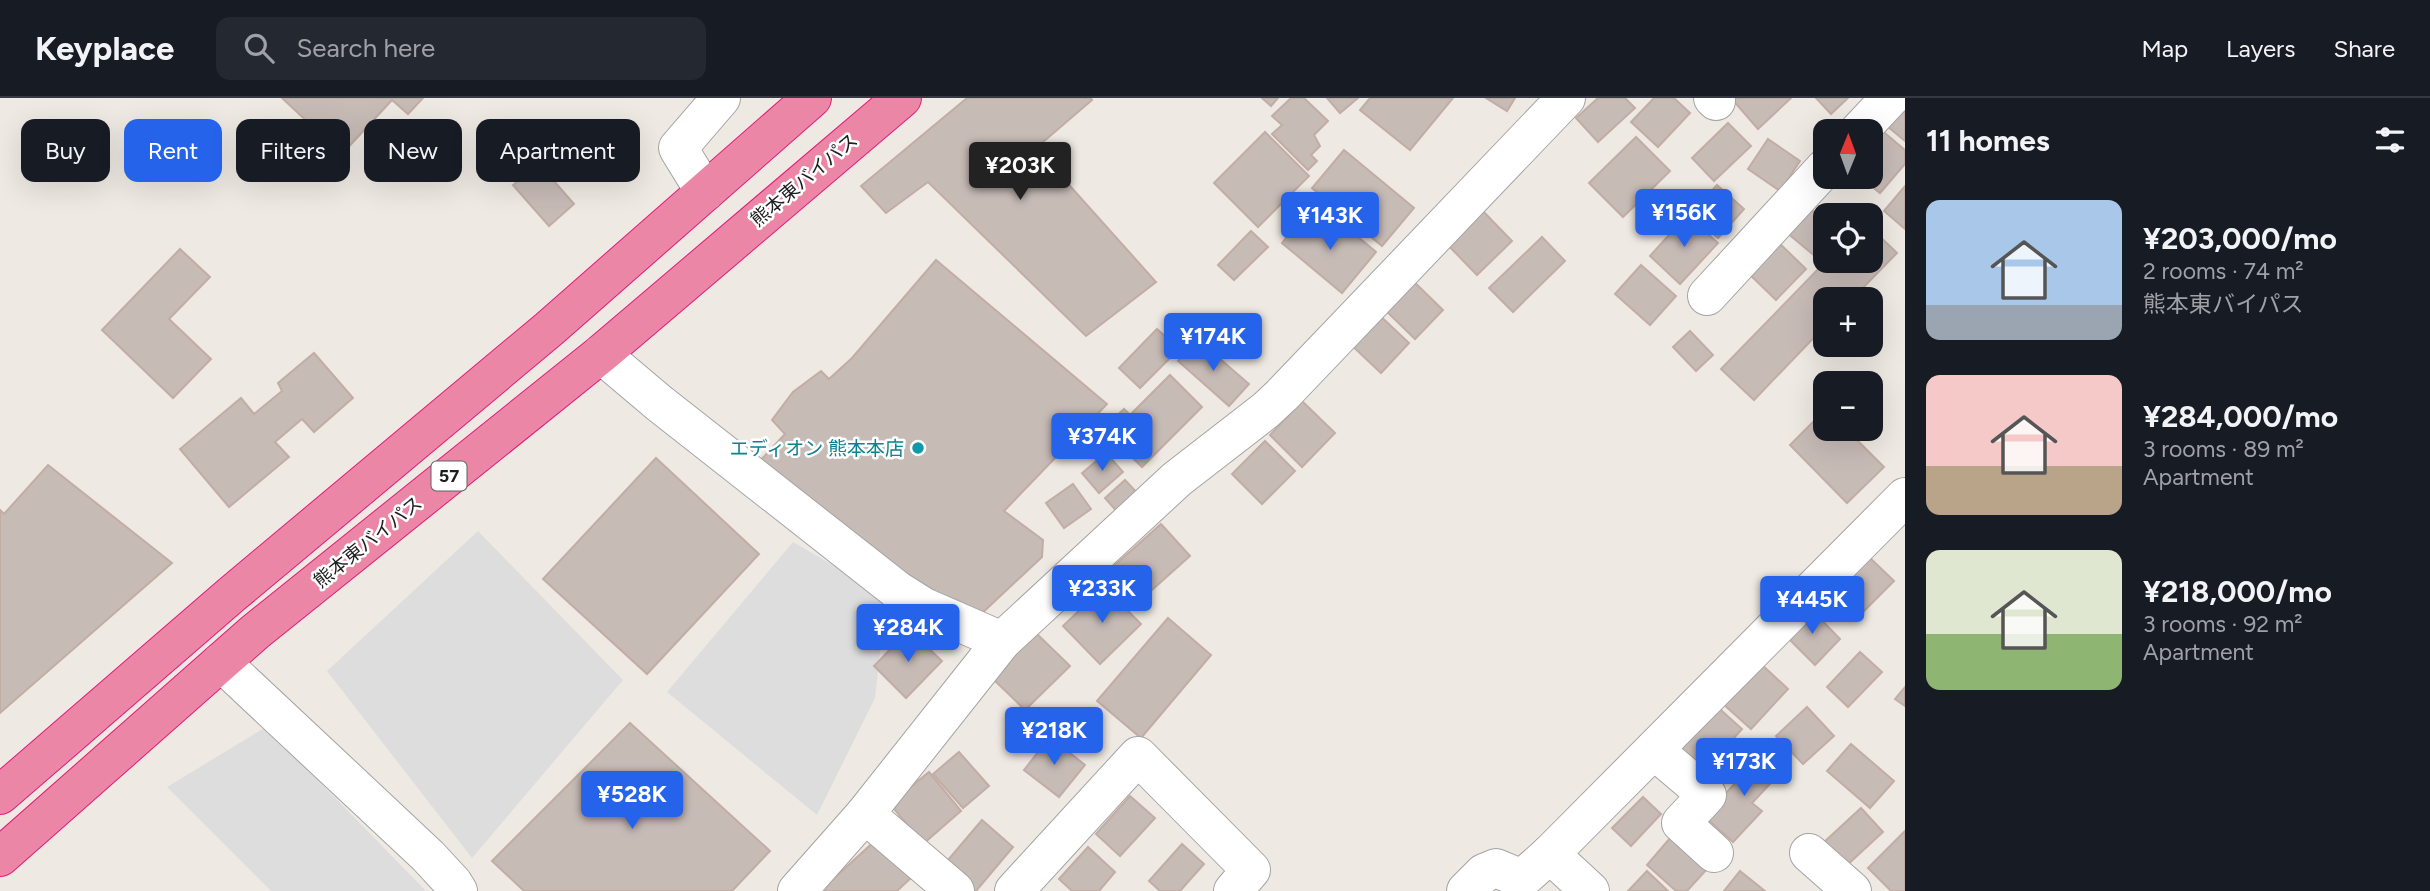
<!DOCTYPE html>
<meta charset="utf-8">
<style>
:root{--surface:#171b24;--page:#242831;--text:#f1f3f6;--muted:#9ea1a6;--line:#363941;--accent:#2563eb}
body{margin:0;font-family:Figtree,"Noto Sans JP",sans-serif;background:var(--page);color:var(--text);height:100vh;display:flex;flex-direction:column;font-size:26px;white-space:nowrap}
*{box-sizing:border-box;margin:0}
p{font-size:23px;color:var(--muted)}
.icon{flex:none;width:38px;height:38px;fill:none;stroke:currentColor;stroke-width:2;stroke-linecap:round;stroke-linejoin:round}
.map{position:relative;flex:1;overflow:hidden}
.details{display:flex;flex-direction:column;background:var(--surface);width:525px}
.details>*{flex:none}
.hud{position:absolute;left:21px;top:21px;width:665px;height:63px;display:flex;gap:14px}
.needle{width:46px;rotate:1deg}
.buttons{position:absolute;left:1813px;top:21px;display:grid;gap:14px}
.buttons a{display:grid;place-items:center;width:70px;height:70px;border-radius:14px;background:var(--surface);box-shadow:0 7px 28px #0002;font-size:35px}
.price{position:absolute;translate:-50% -60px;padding:0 16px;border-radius:7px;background:var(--accent);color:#fff;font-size:23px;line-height:46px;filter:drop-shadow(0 2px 4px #0008)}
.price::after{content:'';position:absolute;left:50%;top:42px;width:21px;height:16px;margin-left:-10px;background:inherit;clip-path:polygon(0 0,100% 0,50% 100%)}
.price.current{background:#222;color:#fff}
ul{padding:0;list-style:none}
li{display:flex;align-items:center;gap:21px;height:175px;padding:0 21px}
li span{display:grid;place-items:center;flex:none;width:196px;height:140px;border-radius:14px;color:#555}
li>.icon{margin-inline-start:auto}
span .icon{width:84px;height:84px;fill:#fffc;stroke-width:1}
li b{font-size:30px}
h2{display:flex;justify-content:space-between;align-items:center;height:84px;padding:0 21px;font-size:30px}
.tag{padding:0 24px;border-radius:14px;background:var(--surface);box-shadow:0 7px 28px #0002;font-size:24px;line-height:63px}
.tag.current{background:var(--accent);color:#fff}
header{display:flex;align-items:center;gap:42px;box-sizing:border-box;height:98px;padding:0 35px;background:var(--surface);border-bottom:2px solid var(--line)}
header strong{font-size:33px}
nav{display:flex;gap:38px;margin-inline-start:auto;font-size:24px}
.search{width:490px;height:63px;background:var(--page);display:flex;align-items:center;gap:18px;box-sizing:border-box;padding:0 24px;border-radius:14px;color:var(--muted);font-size:26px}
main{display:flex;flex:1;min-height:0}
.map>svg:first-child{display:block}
.parking{fill:#ddd}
.building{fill:#c7bbb6;stroke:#c2ada4;stroke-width:2}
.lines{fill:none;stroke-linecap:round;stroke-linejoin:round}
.minor-casing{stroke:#a4a4a4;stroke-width:40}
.highway-casing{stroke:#e21b7a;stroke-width:40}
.minor{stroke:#fff;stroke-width:38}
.highway{stroke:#eb86a6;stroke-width:38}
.culture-dot{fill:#0f9aa8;stroke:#fff;stroke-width:2.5}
.labels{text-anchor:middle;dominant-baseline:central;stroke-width:5;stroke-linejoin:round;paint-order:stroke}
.shield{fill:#fff;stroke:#616161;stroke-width:2}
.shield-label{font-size:18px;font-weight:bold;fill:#1d1d1d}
.street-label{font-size:19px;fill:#1d1d1d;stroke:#fff}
.culture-label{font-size:19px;fill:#0d838f;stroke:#fff;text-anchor:end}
</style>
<header>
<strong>Keyplace</strong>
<div class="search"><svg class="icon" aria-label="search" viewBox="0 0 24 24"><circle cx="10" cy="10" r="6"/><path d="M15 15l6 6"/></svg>Search here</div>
<nav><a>Map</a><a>Layers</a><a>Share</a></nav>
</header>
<main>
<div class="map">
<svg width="1905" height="793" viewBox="0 0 1905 793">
<rect width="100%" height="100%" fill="#efe9e3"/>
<!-- parking -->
<g class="parking">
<path d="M478,433L623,582L472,760L327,573Z"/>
<path d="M793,444L886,498L875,600L817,717L667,594Z"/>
<path d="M266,629L425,792V793H271L167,689Z"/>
</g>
<!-- building -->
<g class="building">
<path d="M282,0H423L408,16L392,2L342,56Z"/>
<path d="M967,0H1091L1092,2L1036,50L1156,184L1086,238L928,84L886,115L861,88Z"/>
<path d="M1262,0H1278L1271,8Z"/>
<path d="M1291,0H1304L1328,23L1314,37L1320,48L1311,57L1317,63L1308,72L1272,36L1282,27L1272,18Z"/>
<path d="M1327,0H1358L1340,15Z"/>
<path d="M1370,0H1453L1410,52L1360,12Z"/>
<path d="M1486,0H1515L1507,13Z"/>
<path d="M1598,0H1625L1635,10L1598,44L1576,20Z"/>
<path d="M1654,0H1674L1690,15L1658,49L1631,24Z"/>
<path d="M1731,0H1791L1758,31Z"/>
<path d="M1816,0H1848L1831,16Z"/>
<path d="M1905,0V43L1882,24Z"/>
<path d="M1728,25L1751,48L1714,83L1692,60Z"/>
<path d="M1880,31L1905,52V66L1880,95L1860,79H1871V42Z"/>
<path d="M1265,34L1309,78L1258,129L1214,85Z"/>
<path d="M1636,39L1670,73L1623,119L1589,85Z"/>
<path d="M1768,41L1800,63L1780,93L1748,71Z"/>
<path d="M1344,52L1414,110L1382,148L1312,90Z"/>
<path d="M539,66L574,106L549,128L513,87Z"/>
<path d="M1717,87L1744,111L1718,140L1691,116Z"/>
<path d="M1905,88V131L1884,113Z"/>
<path d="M1476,106L1512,143L1477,177L1441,140Z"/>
<path d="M1806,107L1825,123V148L1816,159L1785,133Z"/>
<path d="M1687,117L1718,145L1680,186L1650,158Z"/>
<path d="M1302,120L1321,137L1335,120L1376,154L1342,195L1282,145Z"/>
<path d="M1871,130L1897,155L1852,201H1825V228L1754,302L1721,271L1826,163H1871Z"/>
<path d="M1251,133L1268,149L1234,182L1218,167Z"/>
<path d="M1542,139L1565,163L1513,214L1489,190Z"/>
<path d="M1776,142L1806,171L1776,202L1746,173Z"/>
<path d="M180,151L210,179L169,221L211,261L173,300L102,232Z"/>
<path d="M936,162L1107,306L1004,413L1043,442L1042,459L979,518L907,490L758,365L785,336L772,322L793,294L821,273L829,281L852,260Z"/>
<path d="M1641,167L1676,198L1650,227L1615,196Z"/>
<path d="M1407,177L1443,212L1415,241L1379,206Z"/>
<path d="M1375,213L1409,245L1381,275L1347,243Z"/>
<path d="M1157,231L1179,251L1140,290L1119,270Z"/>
<path d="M1690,233L1713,257L1696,273L1673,249Z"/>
<path d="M1197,241L1249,286L1229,308L1178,263Z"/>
<path d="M314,255L353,300L314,334L302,321L275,344L289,359L229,409L180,351L241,300L254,316L282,293L278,285Z"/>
<path d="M1170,277L1202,309L1142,369L1103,331L1124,311L1130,317Z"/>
<path d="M1302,303L1335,335L1302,369L1270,337Z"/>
<path d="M1825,312V331H1846L1884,369L1847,405L1790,347Z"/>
<path d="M1265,343L1295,373L1262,406L1232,376Z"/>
<path d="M1106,355L1123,374L1099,395L1082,375Z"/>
<path d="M656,360L759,456L647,576L543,481Z"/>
<path d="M48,367L172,465L0,615V412L4,416Z"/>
<path d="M1125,382L1140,398L1120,417L1105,400Z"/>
<path d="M1073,386L1091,411L1064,430L1046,405Z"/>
<path d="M1161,426L1190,458L1144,499L1115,467Z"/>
<path d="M1868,458L1894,483L1858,519L1833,494Z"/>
<path d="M1104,489L1141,526L1100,566L1063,528Z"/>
<path d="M1809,509L1840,541L1815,567L1783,535Z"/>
<path d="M1168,520L1211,557L1141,640L1097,603Z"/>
<path d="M909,532L942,563L906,600L874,568Z"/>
<path d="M1036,535L1070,568L1025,612L991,579Z"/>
<path d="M1860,554L1882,574L1848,609L1827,589Z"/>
<path d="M1760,565L1788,591L1751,631L1722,605Z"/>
<path d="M1905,589V608L1895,601Z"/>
<path d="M1713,605L1742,631L1704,673L1675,647Z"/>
<path d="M1807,609L1834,638L1803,666L1776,638Z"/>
<path d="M630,625L770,753L732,793H524L492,763Z"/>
<path d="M1050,639L1085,667L1059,699L1024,672Z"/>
<path d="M1851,646L1894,683L1870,710L1827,673Z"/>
<path d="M1767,652L1785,670L1752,705L1762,713L1733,744L1704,718Z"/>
<path d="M959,654L989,688L963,710L933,676Z"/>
<path d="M929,674L961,713L923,746L890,706Z"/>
<path d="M1130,698L1155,720L1120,758L1096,736Z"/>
<path d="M1643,699L1661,716L1631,748L1612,730Z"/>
<path d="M1861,710L1883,734L1846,768L1823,745Z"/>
<path d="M982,722L1013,749L976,793H973L943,768Z"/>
<path d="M1905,733V793H1891L1868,770Z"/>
<path d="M1671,739L1707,771L1687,793H1676L1647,767Z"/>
<path d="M877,741L912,779L897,793H820Z"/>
<path d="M1182,746L1204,766L1180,793H1160L1149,783Z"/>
<path d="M1088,749L1115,774L1099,793H1072L1059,781Z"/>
<path d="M1647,773L1668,793H1628Z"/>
<path d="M1740,773L1765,793H1724Z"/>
</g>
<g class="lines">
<defs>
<g id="minor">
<path d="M1713,0L1716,3"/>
<path d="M1859,33L1890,0"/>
<path d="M705,94L678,50L721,0"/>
<path d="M1707,198L1825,70"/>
<path d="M601,256L659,305L897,492L924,509L1002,543"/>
<path d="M221,564L428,758L453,785L458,793"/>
<path d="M1654,652L1707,697L1681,725L1714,755"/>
<path d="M1809,755L1852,793"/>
<path d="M797,793L865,716"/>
<path d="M955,793L865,716L1002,543L1177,381L1266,312L1282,297L1566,0"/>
<path d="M1014,793L1138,658L1251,772L1233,793"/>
<path d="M1466,793L1484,775L1496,770L1522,781L1550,756"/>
<path d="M1590,793L1550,756L1905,399"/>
</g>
<g id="highway">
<path d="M0,697L231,497L549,231L812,0"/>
<path d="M0,759L255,534L601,256L902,0"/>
</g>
</defs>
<!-- minor casing -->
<use href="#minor" class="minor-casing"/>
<!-- highway casing -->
<use href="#highway" class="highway-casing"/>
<!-- minor -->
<use href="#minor" class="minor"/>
<!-- highway -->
<use href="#highway" class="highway"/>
</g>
<!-- markers -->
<circle class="culture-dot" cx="918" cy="350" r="7"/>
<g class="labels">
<!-- shield labels -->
<rect class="shield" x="431.5" y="363.5" width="35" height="29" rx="5"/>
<g class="shield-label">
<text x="449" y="378">57</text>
</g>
<!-- street labels -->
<g class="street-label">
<text transform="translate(804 82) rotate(-40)">熊本東バイパス</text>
<text transform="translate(368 444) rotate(-39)">熊本東バイパス</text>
</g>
<!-- culture labels -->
<g class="culture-label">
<text x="904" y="350">エディオン 熊本本店</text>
</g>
</g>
</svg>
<div class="buttons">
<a><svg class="needle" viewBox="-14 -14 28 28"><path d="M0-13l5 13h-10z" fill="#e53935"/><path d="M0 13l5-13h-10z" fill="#9ea1a6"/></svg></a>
<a><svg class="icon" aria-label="locate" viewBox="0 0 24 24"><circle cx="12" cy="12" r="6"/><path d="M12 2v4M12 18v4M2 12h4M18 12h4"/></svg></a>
<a>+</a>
<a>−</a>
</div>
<b class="price current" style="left:1020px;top:104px">¥203K</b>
<b class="price" style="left:1684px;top:151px">¥156K</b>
<b class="price" style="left:1330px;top:154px">¥143K</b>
<b class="price" style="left:1213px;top:275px">¥174K</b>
<b class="price" style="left:1102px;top:375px">¥374K</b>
<b class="price" style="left:1102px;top:527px">¥233K</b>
<b class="price" style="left:1812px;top:538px">¥445K</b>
<b class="price" style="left:908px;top:566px">¥284K</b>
<b class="price" style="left:1054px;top:669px">¥218K</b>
<b class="price" style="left:1744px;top:700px">¥173K</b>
<b class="price" style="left:632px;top:733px">¥528K</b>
<div class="hud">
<a class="tag">Buy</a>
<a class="tag current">Rent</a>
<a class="tag">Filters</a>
<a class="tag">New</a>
<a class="tag">Apartment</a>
</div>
</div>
<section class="details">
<h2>11 homes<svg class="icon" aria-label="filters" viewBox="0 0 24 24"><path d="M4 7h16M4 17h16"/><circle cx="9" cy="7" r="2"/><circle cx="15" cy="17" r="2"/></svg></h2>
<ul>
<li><span style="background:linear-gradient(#a9c7e8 75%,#9aa5b1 0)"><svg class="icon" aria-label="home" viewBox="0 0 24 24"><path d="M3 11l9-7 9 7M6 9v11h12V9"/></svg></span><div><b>¥203,000/mo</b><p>2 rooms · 74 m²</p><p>熊本東バイパス</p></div></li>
<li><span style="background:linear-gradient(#f6c9c9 65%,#b9a48a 0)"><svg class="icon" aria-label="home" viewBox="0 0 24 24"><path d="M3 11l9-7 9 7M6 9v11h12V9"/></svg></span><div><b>¥284,000/mo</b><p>3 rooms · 89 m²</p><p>Apartment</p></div></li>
<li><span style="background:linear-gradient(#dfe7d0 60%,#8fb573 0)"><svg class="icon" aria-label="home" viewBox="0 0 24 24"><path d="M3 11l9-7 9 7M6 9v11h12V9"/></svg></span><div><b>¥218,000/mo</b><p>3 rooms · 92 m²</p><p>Apartment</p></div></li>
</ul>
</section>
</main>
